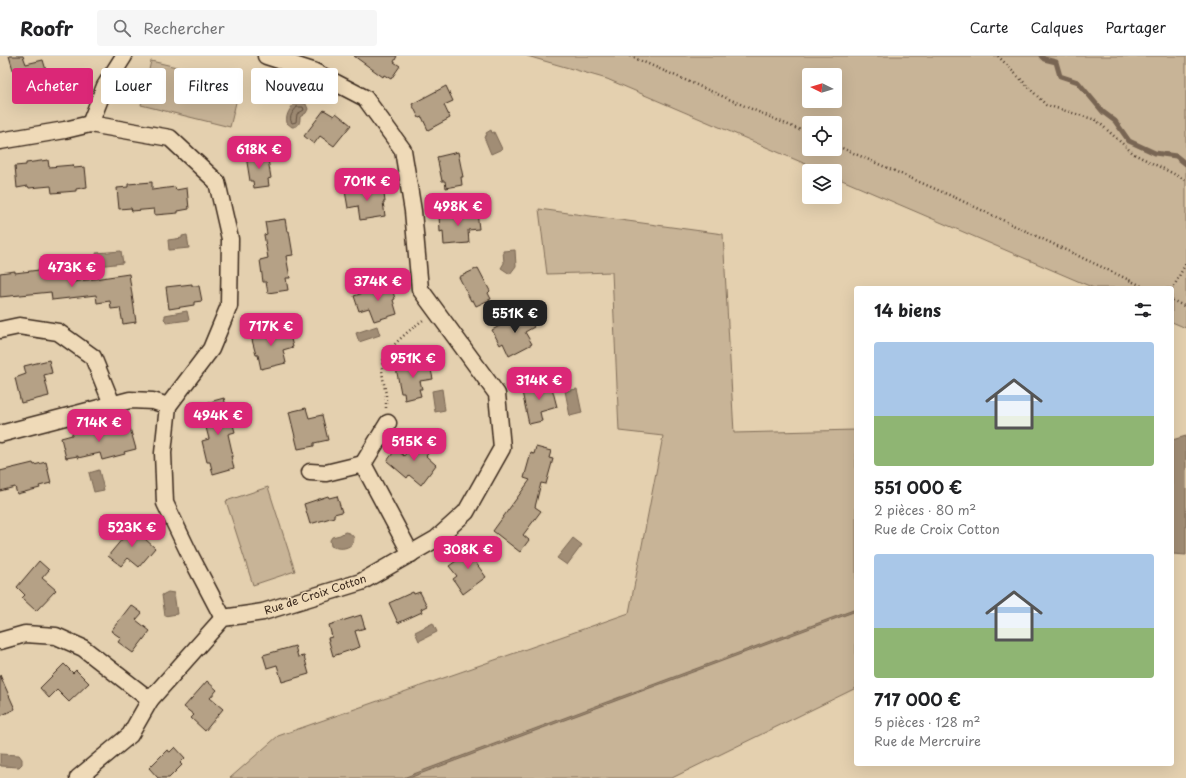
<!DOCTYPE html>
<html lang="fr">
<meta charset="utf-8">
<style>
:root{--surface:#fff;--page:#f6f6f6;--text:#202124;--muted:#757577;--line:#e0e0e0;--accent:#db2777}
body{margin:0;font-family:"Playpen Sans",sans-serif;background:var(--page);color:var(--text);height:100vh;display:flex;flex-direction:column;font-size:15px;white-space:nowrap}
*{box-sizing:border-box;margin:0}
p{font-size:13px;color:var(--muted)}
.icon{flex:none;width:22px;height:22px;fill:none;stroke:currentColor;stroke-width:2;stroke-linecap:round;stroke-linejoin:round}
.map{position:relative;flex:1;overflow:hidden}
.details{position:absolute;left:854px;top:230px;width:320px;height:480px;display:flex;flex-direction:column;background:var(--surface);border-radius:4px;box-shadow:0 4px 16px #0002}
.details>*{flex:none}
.banner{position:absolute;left:12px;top:12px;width:380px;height:36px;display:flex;gap:8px}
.needle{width:26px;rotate:275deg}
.tools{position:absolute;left:802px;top:12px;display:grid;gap:8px}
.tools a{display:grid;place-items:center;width:40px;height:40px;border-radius:4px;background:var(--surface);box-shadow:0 4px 16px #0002;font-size:20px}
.price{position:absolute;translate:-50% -34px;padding:0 9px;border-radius:8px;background:var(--accent);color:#fff;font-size:13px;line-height:26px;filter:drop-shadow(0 1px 2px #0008)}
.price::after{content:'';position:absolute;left:50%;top:24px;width:12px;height:9px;margin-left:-6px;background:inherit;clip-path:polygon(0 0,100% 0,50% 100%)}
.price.current{background:#222;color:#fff}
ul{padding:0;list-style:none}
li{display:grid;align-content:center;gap:8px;height:212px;padding:0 20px}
li span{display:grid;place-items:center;height:124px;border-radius:4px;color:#555}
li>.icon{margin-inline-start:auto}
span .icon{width:72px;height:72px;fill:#fffc;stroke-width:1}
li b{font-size:17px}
h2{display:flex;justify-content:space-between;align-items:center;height:48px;padding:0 20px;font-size:17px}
.chip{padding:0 14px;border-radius:4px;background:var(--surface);box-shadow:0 4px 16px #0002;font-size:14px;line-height:36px}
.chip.current{background:var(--accent);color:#fff}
header{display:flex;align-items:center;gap:24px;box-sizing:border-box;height:56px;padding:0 20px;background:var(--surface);border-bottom:1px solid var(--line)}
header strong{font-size:19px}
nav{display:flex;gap:22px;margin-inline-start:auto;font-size:14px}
.search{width:280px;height:36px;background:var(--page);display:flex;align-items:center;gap:10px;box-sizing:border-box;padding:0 14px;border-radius:4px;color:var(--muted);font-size:15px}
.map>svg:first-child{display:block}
.green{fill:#c8b497;stroke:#826f5a;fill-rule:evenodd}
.water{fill:#a18d75;stroke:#786552}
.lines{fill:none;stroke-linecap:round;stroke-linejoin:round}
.shore{stroke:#645241;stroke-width:1}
.stream{stroke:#786552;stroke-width:5}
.building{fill:#b5a186;stroke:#3b2a1e}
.minor-casing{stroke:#3b2a1e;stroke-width:19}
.path{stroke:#3b2a1e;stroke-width:2.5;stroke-dasharray:1 3;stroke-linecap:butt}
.minor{stroke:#efdab8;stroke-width:16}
.labels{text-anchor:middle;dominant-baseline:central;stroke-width:3;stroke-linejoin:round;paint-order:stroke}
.street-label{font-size:11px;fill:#3b2a1e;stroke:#efdab8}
</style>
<header>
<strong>Roofr</strong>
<div class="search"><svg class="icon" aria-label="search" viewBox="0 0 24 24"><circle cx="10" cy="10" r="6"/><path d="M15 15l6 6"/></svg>Rechercher</div>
<nav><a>Carte</a><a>Calques</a><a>Partager</a></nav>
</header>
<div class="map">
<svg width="1186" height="722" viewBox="0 0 1186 722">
<rect width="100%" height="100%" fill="#e4d0af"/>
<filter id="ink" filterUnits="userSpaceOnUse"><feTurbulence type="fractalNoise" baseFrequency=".025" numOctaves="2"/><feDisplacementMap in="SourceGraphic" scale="8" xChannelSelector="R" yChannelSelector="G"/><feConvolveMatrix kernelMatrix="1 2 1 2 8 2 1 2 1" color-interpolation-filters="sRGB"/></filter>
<g filter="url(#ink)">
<!-- green -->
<g class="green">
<path d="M527,0H1186V272L1172,266V232H1094L835,121V115H822L607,23ZM809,19H835V45H809ZM809,67H835V93H809Z"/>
<path d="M151,5L241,26L230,71L141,49Z"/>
<path d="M539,153L723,178L734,377L856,374V632L672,722H230L278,680L629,557L663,380L619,375L612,216L547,218Z"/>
<path d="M268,431L295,515L253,529L226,445Z"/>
</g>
<!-- water -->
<g class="water">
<path d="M296,45L306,48L308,53L306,57L300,61C300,67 299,71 292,71L287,67C285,58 291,52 296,45Z"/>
<path d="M491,74L492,77L494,76L502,93L491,98L484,81L487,79L486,77Z"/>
<path d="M187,179L189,192L169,194L168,184L182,182V180Z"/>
<path d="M515,194L516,210L510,218L501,212L504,207L503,195Z"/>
<path d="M121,195L123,207L98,210L96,197Z"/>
<path d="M187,255L189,264L166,267V265L164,263L165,261V259Z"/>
<path d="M377,270L380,279L359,286L356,277Z"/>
<path d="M442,333L445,354L435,356L432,335Z"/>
<path d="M577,333L582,357L570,360L565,335Z"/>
<path d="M1186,380V499L1172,498V384Z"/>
<path d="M99,414L104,434L94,436L89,417Z"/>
<path d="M345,476C363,479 351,499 331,490L330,484L332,481L340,479Z"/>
<path d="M573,482L582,489L567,509L557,502Z"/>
<path d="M168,536L174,537L177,558L165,560L162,539Z"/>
<path d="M856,553V555L409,722H403Z"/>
<path d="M433,567L437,576L419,585L415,576Z"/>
<path d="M0,698L19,699L22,703V708L19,711L1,710L0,709Z"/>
</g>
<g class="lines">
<!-- shore -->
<path class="shore" d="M297,51H303L304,54L297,58L296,66L292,67C288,61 293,56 297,51Z"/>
<!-- stream -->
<path class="stream" d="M1041,0L1044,3L1056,6L1060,20L1078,26L1103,56L1115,65L1129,85L1155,97L1176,100L1186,108"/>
</g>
<!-- building -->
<g class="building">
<path d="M9,0H23L26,8L43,4L51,31L33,36L31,31L19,34Z"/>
<path d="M354,0H397L394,6L400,10L391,23L384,19L383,21Z"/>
<path d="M446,30L453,45L444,49L450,62L428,74L422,61L419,62L412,48Z"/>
<path d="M324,54L334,60L336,57L351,69L334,90L320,80L314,88L304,80Z"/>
<path d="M458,96L463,121H461L462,129L446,132L445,125H442L437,101Z"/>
<path d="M267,97L271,122L268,123L269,130L254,132L253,125H250L246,100Z"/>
<path d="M48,104L49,111L73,109L74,112L85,111L87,131L76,133V135L52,137L51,130L29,132L28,130L17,132L15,110L26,109V107Z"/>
<path d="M152,126V134L175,131L176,134L187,132L189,153L178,155V157L155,159L154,153L132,155L131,152L119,153L117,132L128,131V128Z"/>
<path d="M383,129L385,146H383L385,160L360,164L358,150L348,152L345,135Z"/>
<path d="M477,156L479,173L468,174L469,187L444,189L443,175L440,176L439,159Z"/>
<path d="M285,163L287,175H289L293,199L286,200L290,222H286L288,234L268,237L266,226H263L260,204L268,202L264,179L267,178L265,166Z"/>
<path d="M71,210L73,226L129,218L136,266L123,268L120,252L111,253L110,245L97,247L96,239L52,244L51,236L0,241V217L15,215V217Z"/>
<path d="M478,212L490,235L488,237L491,243L476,250L473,244L471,245L459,221Z"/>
<path d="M192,228V230H199L202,245L194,246V249L169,253L166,231Z"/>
<path d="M391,228L395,243L393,244L397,258L374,265L369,252L359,255L354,240Z"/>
<path d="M526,256L534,271L525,276L532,288L509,300L503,287L500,289L492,274Z"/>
<path d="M264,271L266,281L289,275L293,291L283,294L286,307L261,313L258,299H256L252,284L253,283L251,274Z"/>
<path d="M49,304L52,317L44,319L49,340L21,347L15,322L26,318L24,310Z"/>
<path d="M429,305L433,323L420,325L422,333H419L421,340L405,344L404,337H401L396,312Z"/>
<path d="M550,324L557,351L540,356L542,365L529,368L522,336L533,333L532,329Z"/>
<path d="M224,342L227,354H229L235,376L228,378L233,400H231L234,412L213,418L210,406H207L202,385L209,383L203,360L205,359L202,348Z"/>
<path d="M306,352L309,362L322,359L328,384L314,387V390L298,393L289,356Z"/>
<path d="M95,371L97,378L118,372L119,374L130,372L136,393L124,396L125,398L102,404L100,397L78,402V400L66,402L61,382L72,379V377Z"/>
<path d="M419,381L433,392L426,400L436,409L421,429L409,419L407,422L387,405L396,393L404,400Z"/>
<path d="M536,391L551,395L549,402L553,403L546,428L541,427L535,451L541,455L523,479L529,484L520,496L493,475L530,424L524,422L531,397L534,398Z"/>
<path d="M46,406L51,427L39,430L40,432L17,438L15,431L0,435V415L33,407L34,409Z"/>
<path d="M328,440L329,442L337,440L342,456L334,458V461L310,468L304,448Z"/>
<path d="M133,470L146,480L144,482L155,492L139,511L128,502L121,510L108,500Z"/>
<path d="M477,490L484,501L476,507L486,521L463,538L453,523L457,520L449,510Z"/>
<path d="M39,505L49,514L42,522L56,534L36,555L22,542L25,539L17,531Z"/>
<path d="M413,536L414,538L420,536L427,550L421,553L422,556L398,567L389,547Z"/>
<path d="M131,549L142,557L136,564L150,575L133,597L118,586L121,582L111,575Z"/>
<path d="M361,559L365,572L355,575L360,591L333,600L328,582L332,581L329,569Z"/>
<path d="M295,590L298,601L304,600L309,618L282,626L277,609L267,612L263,599Z"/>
<path d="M64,608L73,617L76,614L89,627L69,646L57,634L49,642L40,632Z"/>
<path d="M0,619L15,653L0,660Z"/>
<path d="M207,625L217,634L210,642L223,653L205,675L191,662L194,659L184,651Z"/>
<path d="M175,691L185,702L180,707L182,709L169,722H158L149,712L167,694L170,696Z"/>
</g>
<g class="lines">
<defs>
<g id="minor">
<path d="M90,68L105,30L124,0"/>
<path d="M0,85L65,74L90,68L170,82L217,126L230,183L229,250L211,293L168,350L163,397L165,447L190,499L223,562"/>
<path d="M0,274L19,270L58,276L93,301L112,348"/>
<path d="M388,367L363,408L411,498"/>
<path d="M0,378L130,344L153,345L168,350"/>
<path d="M310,416L326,417L363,408"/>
<path d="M0,585L25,578L56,580L83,592L150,644"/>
<path d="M78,722L130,679L150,644L223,562L263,556L361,526L436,483L466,456L502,392L497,338L420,233L413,155L403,94L365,42L313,15L266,0"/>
</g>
</defs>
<!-- minor casing -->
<use href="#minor" class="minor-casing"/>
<!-- path -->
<g class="path">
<path d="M630,0L809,78"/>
<path d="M998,0L1046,49L1096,64L1134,98L1186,124"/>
<path d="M835,89L956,142L1146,232"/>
<path d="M1172,234L1186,207"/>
<path d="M1172,244L1186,251"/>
<path d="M386,352C386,348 386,344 386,339C385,331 380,313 383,305C388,291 411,273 423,264"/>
</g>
<!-- minor -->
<use href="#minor" class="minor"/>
</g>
</g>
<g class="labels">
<!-- street labels -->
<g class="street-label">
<text transform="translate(315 538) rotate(-18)">Rue de Croix Cotton</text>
</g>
</g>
</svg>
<div class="tools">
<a><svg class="needle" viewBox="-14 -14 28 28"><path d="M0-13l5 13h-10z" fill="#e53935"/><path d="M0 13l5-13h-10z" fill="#757577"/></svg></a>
<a><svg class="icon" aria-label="locate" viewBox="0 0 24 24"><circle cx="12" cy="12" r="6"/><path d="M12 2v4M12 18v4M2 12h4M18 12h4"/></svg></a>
<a><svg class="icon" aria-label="layers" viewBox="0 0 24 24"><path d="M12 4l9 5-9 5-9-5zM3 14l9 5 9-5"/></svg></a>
</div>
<b class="price" style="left:259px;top:114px">618K €</b>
<b class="price" style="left:367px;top:146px">701K €</b>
<b class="price" style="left:458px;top:171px">498K €</b>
<b class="price" style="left:72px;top:232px">473K €</b>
<b class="price" style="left:378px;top:246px">374K €</b>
<b class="price current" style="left:515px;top:278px">551K €</b>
<b class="price" style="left:271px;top:291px">717K €</b>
<b class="price" style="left:413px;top:323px">951K €</b>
<b class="price" style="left:539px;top:345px">314K €</b>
<b class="price" style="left:218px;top:380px">494K €</b>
<b class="price" style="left:99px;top:387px">714K €</b>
<b class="price" style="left:414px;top:406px">515K €</b>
<b class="price" style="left:132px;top:492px">523K €</b>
<b class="price" style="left:468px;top:514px">308K €</b>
<div class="banner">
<a class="chip current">Acheter</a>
<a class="chip">Louer</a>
<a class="chip">Filtres</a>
<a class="chip">Nouveau</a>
</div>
<section class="details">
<h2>14 biens<svg class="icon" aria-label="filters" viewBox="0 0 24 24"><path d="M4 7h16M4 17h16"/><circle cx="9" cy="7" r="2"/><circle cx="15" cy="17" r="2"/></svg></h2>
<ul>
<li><span style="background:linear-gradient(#a9c7e8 60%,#8fb573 0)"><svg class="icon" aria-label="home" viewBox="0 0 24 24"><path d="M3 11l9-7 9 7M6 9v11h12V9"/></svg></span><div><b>551 000 €</b><p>2 pièces · 80 m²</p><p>Rue de Croix Cotton</p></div></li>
<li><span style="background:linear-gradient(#a9c7e8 60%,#8fb573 0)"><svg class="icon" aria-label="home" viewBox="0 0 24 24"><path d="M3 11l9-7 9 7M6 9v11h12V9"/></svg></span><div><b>717 000 €</b><p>5 pièces · 128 m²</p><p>Rue de Mercruire</p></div></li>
</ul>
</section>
</div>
